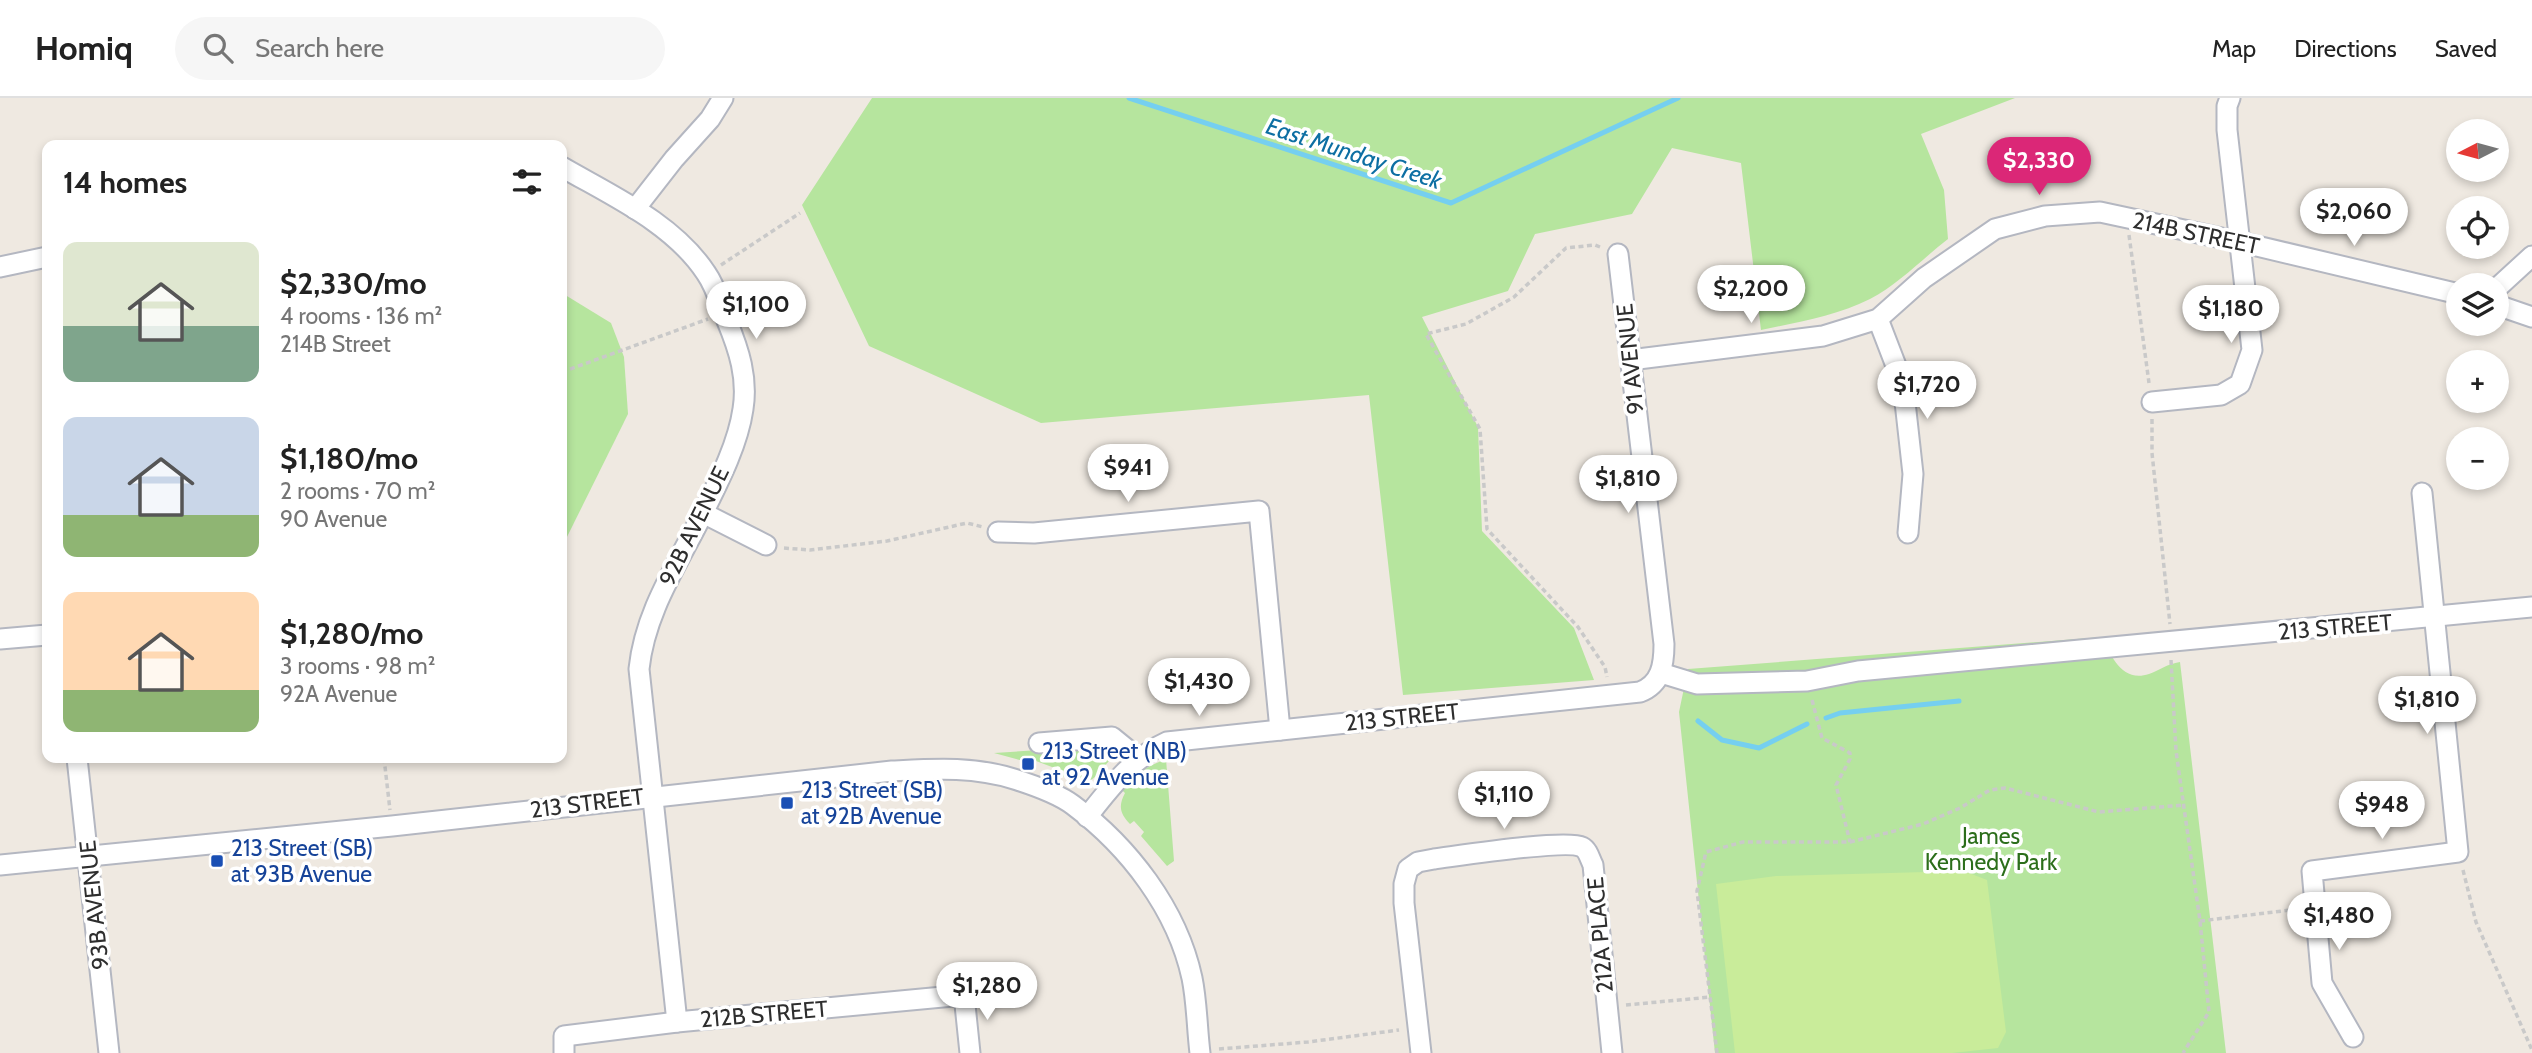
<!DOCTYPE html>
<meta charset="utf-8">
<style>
:root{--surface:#fff;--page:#f6f6f6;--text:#222;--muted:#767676;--line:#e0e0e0;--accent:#db2777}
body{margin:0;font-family:Cabin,sans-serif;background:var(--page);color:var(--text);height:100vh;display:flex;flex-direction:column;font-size:26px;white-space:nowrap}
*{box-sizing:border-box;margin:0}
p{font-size:23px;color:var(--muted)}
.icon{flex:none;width:38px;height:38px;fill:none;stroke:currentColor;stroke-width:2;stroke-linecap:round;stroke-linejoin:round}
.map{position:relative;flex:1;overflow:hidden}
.details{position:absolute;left:42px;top:42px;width:525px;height:623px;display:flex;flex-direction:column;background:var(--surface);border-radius:14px;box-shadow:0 4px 10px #0003}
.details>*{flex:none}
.needle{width:46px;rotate:264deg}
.buttons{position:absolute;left:2446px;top:21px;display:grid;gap:14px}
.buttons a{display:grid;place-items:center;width:63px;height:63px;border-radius:50%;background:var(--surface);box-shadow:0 4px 10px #0003;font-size:35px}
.price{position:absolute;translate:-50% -60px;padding:0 16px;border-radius:24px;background:#fff;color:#222;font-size:23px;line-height:46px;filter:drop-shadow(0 2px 4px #0008)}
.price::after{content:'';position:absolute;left:50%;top:42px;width:21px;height:16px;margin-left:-10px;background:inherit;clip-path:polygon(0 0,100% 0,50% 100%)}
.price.on{background:var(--accent);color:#fff}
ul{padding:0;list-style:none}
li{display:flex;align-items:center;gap:21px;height:175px;padding:0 21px}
li span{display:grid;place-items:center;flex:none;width:196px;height:140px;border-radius:14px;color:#555}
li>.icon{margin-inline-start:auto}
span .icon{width:84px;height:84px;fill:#fffc;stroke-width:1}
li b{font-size:30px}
h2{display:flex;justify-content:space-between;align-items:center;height:84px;padding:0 21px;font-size:30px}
header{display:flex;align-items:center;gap:42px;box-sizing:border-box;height:98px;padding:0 35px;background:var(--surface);border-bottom:2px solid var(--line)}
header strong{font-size:33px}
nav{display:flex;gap:38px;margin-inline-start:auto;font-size:24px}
.search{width:490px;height:63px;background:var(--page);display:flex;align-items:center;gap:18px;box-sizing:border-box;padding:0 24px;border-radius:38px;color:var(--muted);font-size:26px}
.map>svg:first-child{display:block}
.green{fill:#b6e59e}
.pitch{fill:#c9ec9a}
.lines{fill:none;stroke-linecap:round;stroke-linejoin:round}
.stream{stroke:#75cff0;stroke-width:5}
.minor-casing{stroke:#b4b7c1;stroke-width:23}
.path{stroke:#c9c9c9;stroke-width:3.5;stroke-dasharray:5 3.5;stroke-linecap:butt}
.minor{stroke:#fff;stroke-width:19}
.transit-dot{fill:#1a4fb4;stroke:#fff;stroke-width:2.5}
.labels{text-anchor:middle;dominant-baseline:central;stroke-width:7;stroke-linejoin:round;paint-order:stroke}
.street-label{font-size:23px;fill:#2e2e2e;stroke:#fff}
.transit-label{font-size:23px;fill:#164399;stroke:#fff;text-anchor:start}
.park-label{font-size:23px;fill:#2c6e1b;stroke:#fff}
.water-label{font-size:24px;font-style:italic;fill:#0d6fa3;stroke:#fff}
</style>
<header>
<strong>Homiq</strong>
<div class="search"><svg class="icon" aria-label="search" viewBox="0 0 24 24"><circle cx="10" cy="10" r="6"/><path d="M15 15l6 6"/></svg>Search here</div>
<nav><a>Map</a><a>Directions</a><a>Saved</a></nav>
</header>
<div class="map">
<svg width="2532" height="955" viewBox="0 0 2532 955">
<rect width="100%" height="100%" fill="#efe9e1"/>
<!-- green -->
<g class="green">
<path d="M872,0H2015L1921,36L1944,92L1948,141C1922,161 1899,186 1870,201C1836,218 1798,224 1761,232L1741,65L1672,50L1632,116L1535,136L1508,193L1422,219L1478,329L1482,433L1574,530L1594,582L1403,597L1369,297L1041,325L869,248L802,107Z"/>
<path d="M562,195L611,225L624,259L628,316L562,449Z"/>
<path d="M2102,539C2111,558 2122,585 2149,576C2160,572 2167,566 2180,564L2226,955H1715L1679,614L1688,571Z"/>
<path d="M1101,648L1109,650L1116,656C1091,679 1096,694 1058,676L1060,672L1036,663L1034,666L994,655Z"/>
<path d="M1166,661L1174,763L1167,768L1141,738L1144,734L1134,723L1130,726C1120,716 1118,708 1125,695L1122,692C1133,677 1148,668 1166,661Z"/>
</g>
<!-- pitch -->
<path class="pitch" d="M1964,773L1987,782L2006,934L1998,950L1952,955H1735L1716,786L1776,778Z"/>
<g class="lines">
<!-- stream -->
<g class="stream">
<path d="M1129,0L1451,105L1678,0"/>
<path d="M1826,620L1840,615L1959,603"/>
<path d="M1698,623L1722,642L1759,650L1807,626"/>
</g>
<defs>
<g id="minor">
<path d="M562,69C612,98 673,125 706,175C716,189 721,208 727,223C739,252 748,280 743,311C738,346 719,383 703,415C678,466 645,513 639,571L677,924"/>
<path d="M635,111L674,61L710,21L723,0"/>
<path d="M0,169L47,159"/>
<path d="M2497,190L2532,158"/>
<path d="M2497,207L2532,219"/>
<path d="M1878,221L1903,286L1913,376L1908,435"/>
<path d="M1630,262L1823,238L1878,221L1924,180L1995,131L2045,118L2100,114L2240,144L2459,196"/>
<path d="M2152,304L2221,297L2240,286L2252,252L2227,32V8L2230,0"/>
<path d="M703,415L766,447"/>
<path d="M998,434L1034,435L1259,413L1280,632"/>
<path d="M0,541L47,537"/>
<path d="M1661,575L1697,586L1807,583L1858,573L2532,509"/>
<path d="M1039,645L1112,639L1139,661"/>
<path d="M77,660L109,955"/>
<path d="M1087,719C1109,691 1133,659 1167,644L1640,594C1661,586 1664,567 1664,546L1618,156"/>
<path d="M0,767L392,728L892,673C933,671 973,668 1014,681C1033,687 1057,695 1073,707C1129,749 1177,811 1192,880C1197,904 1197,931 1200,955"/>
<path d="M2353,939L2322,885L2312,773L2458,754L2422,395"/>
<path d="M564,955V938L677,924L964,897L970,955"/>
<path d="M1421,955L1404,805V786L1408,771L1418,764L1434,761C1458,758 1566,741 1582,749C1588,752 1590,761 1593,767L1612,955"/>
</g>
</defs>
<!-- minor casing -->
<use href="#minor" class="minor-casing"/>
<!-- path -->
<g class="path">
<path d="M2129,137L2149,285"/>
<path d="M1600,149L1595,147L1566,150L1514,199L1466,226L1426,236L1480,331L1487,431L1578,529L1605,569L1607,579"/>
<path d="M721,167L800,115"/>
<path d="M562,274L708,221"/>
<path d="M2152,321V355L2170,526"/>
<path d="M784,450L810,452L887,443L967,425L983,429"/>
<path d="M2171,562L2176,653L2200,823L2209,914L2183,955"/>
<path d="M1812,602L1822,640L1850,655V661L1836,687L1850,744"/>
<path d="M384,660L390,712"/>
<path d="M2463,772L2476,824L2532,952"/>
<path d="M2200,823L2299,811"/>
<path d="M1626,907L1711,899"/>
<path d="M1219,951L1308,944L1399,932"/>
<path d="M1717,955L1697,793L1706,754L1743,744H1850L1923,726L1960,710L1990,692L2005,690L2099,714L2184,707"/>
</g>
<!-- minor -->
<use href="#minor" class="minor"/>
</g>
<!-- markers -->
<g class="transit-dot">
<rect x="1021" y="659" width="14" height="14" rx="3.5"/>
<rect x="780" y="698" width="14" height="14" rx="3.5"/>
<rect x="210" y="756" width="14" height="14" rx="3.5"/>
</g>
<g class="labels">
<!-- street labels -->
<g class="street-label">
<text transform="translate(2196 135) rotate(12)">214B STREET</text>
<text transform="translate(1630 261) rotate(-96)">91 AVENUE</text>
<text transform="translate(694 428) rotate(-64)">92B AVENUE</text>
<text transform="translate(2335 529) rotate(-5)">213 STREET</text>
<text transform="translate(1402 619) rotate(-6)">213 STREET</text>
<text transform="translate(587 705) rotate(-7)">213 STREET</text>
<text transform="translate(94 807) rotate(-96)">93B AVENUE</text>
<text transform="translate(1600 837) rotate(-95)">212A PLACE</text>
<text transform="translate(764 916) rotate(-5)">212B STREET</text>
</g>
<!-- transit labels -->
<g class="transit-label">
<text x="1042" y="653">213 Street (NB)<tspan x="1042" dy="26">at 92 Avenue</tspan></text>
<text x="801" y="692">213 Street (SB)<tspan x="801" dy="26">at 92B Avenue</tspan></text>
<text x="231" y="750">213 Street (SB)<tspan x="231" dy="26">at 93B Avenue</tspan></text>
</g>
<!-- park labels -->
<g class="park-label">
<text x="1991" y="738">James<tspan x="1991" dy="26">Kennedy Park</tspan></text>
</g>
<!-- water labels -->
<g class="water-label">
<text transform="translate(1354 55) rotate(18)">East Munday Creek</text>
</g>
</g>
</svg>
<div class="buttons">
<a><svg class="needle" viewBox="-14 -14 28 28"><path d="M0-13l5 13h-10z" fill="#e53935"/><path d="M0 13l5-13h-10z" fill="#767676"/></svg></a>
<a><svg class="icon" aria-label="locate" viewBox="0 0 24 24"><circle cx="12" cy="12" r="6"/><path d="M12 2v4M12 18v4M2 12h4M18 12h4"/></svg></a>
<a><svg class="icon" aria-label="layers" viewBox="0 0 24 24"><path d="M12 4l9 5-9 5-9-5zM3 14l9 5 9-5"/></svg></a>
<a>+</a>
<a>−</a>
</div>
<b class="price on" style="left:2039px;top:99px">$2,330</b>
<b class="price" style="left:2354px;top:150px">$2,060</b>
<b class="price" style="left:1751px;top:227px">$2,200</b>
<b class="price" style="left:756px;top:243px">$1,100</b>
<b class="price" style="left:2231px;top:247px">$1,180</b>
<b class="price" style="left:1927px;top:323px">$1,720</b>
<b class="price" style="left:1128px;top:406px">$941</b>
<b class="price" style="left:1628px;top:417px">$1,810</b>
<b class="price" style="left:1199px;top:620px">$1,430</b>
<b class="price" style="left:2427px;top:638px">$1,810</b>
<b class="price" style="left:1504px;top:733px">$1,110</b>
<b class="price" style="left:2382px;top:743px">$948</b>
<b class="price" style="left:2339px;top:854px">$1,480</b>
<b class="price" style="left:987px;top:924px">$1,280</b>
<section class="details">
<h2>14 homes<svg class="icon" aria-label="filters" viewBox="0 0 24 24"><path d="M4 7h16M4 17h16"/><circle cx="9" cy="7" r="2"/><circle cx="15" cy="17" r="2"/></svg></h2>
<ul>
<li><span style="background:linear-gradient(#dfe7d0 60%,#7fa58c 0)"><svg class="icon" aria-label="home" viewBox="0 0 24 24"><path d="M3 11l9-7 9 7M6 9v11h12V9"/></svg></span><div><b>$2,330/mo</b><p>4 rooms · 136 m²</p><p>214B Street</p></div></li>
<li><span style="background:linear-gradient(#c9d6e8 70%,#8fb573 0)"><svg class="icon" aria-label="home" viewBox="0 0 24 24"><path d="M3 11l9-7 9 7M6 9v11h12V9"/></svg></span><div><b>$1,180/mo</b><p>2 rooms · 70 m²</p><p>90 Avenue</p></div></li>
<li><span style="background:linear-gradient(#ffd9b3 70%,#8fb573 0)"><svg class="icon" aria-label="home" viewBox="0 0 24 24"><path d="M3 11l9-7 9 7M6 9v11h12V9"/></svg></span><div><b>$1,280/mo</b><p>3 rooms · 98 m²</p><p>92A Avenue</p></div></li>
</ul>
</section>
</div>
